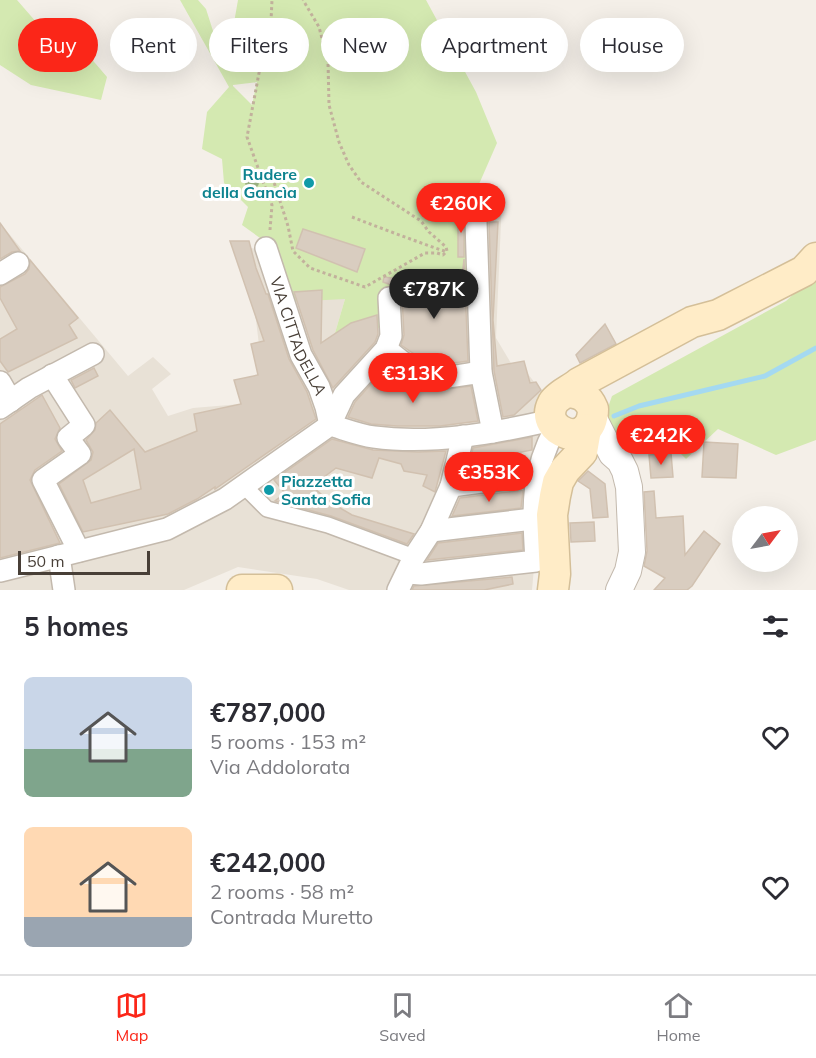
<!DOCTYPE html>
<meta charset="utf-8">
<style>
:root{--surface:#fff;--page:#f7f7f7;--text:#2b2b33;--muted:#7c7c81;--line:#e1e1e2;--accent:#fb2618}
body{margin:0;font-family:Mulish,sans-serif;background:var(--page);color:var(--text);height:100vh;display:flex;flex-direction:column;font-size:22px;white-space:nowrap}
*{box-sizing:border-box;margin:0}
p{font-size:20px;color:var(--muted)}
.icon{flex:none;width:33px;height:33px;fill:none;stroke:currentColor;stroke-width:2;stroke-linecap:round;stroke-linejoin:round}
.map{position:relative;height:590px;overflow:hidden}
.drawer{display:flex;flex-direction:column;background:var(--surface);flex:1}
.drawer>*{flex:none}
.guide{position:absolute;left:18px;top:18px;width:780px;height:54px;display:flex;gap:12px}
.needle{width:39px;rotate:58deg}
.buttons{position:absolute;left:732px;top:506px;display:grid;gap:12px}
.buttons a{display:grid;place-items:center;width:66px;height:66px;border-radius:50%;background:var(--surface);box-shadow:0 6px 24px #0002;font-size:30px}
.scale{position:absolute;left:18px;bottom:15px;width:132px;box-sizing:border-box;padding-left:6px;border:3px solid #483f37;border-top:0;font-size:16px;line-height:21px;white-space:nowrap;color:#483f37;-webkit-text-stroke:4px #fff;paint-order:stroke}
.price{position:absolute;translate:-50% -51px;padding:0 14px;border-radius:21px;background:var(--accent);color:#fff;font-size:20px;line-height:39px;filter:drop-shadow(0 2px 3px #0008)}
.price::after{content:'';position:absolute;left:50%;top:36px;width:18px;height:14px;margin-left:-9px;background:inherit;clip-path:polygon(0 0,100% 0,50% 100%)}
.price.selected{background:#222;color:#fff}
ul{padding:0;list-style:none}
li{display:flex;align-items:center;gap:18px;height:150px;padding:0 24px}
li span{display:grid;place-items:center;flex:none;width:168px;height:120px;border-radius:9px;color:#555}
li>.icon{margin-inline-start:auto}
span .icon{width:72px;height:72px;fill:#fffc;stroke-width:1}
li b{font-size:26px}
h2{display:flex;justify-content:space-between;align-items:center;height:72px;padding:0 24px;font-size:26px}
.pill{padding:0 21px;border-radius:27px;background:var(--surface);box-shadow:0 6px 24px #0002;font-size:21px;line-height:54px}
.pill.selected{background:var(--accent);color:#fff}
.tab-bar{display:flex;justify-content:space-around;align-items:center;height:84px;border-top:2px solid var(--line);background:var(--surface);font-size:16px;color:var(--muted)}
.tab-bar a{display:grid;justify-items:center;gap:3px}
.tab-bar .selected{color:var(--accent)}
.map>svg:first-child{display:block}
.residential{fill:#e8e1d6}
.green{fill:#d4e9b1;fill-rule:evenodd}
.lines{fill:none;stroke-linecap:round;stroke-linejoin:round}
.stream{stroke:#a4d9f1;stroke-width:5}
.building{fill:#d9cdc0;stroke:#d1c1b0;stroke-width:1.5;fill-rule:evenodd}
.pedestrian-casing{stroke:#c3b9ad;stroke-width:18}
.minor-casing{stroke:#c3b9ad;stroke-width:24}
.tertiary-casing{stroke:#c3b9ad;stroke-width:28}
.secondary-casing{stroke:#d4bf98;stroke-width:33}
.path{stroke:#c2b19c;stroke-width:3;stroke-dasharray:3 3;stroke-linecap:butt}
.pedestrian{stroke:#fff;stroke-width:15}
.minor{stroke:#fff;stroke-width:21}
.tertiary{stroke:#fff;stroke-width:26}
.secondary{stroke:#ffecc7;stroke-width:30}
.tree{fill:#99af7f}
.culture-dot{fill:#0f9aa8;stroke:#fff;stroke-width:2}
.labels{text-anchor:middle;dominant-baseline:central;stroke-width:6;stroke-linejoin:round;paint-order:stroke}
.culture-label{font-size:16px;font-weight:bold;fill:#0d838f;stroke:#fff;text-anchor:end}
.street-label{font-size:16px;fill:#483f37;stroke:#fff}
</style>
<div class="map">
<svg width="816" height="590" viewBox="0 0 816 590">
<rect width="100%" height="100%" fill="#f4efe8"/>
<!-- residential -->
<path class="residential" d="M476,191L502,199L496,338L518,375L528,374L538,387L545,445L532,590H349L317,579L238,567L184,590H0V223L128,376L153,357L171,374L152,389L168,416L193,408L241,404L263,378L255,312L234,246L267,250L345,299L335,333L341,342L392,323L400,286L468,296Z"/>
<!-- green -->
<g class="green">
<path d="M0,0H17L50,38L69,50L83,49L107,77L101,100L31,85L0,65Z"/>
<path d="M180,0H198L206,9L214,34L223,40L232,34L238,0H426L476,92L497,143L476,191L468,296L401,286L392,323L341,342L335,333L345,299L287,302L267,243L242,225L248,207L224,183L222,159L202,149L207,112L229,87ZM257,82L252,105L233,86V85Z"/>
<path d="M816,274V440L776,455L718,429L686,459L655,428L616,434L605,416L612,396L786,301Z"/>
</g>
<g class="lines">
<!-- stream -->
<path class="stream" d="M614,416L639,406L765,376L816,348"/>
</g>
<!-- building -->
<g class="building">
<rect x="458" y="211" width="6" height="46"/>
<path d="M489,222H498L493,320L497,366L524,361L530,383L536,382L541,390L514,415L503,417L494,371Z"/>
<path d="M0,223L20,251L12,252L0,259Z"/>
<path d="M303,229L365,249L357,272L296,248Z"/>
<path d="M230,241H249L256,268L266,294H268L289,359L307,392L316,419L215,489V487L197,499L168,514L83,532L59,484L91,460L93,452L86,440L95,430L96,423L110,410L145,452L197,431L194,414L241,404L234,380L258,375L251,344L264,341ZM134,449L141,489L91,503L83,480Z"/>
<path d="M464,259L468,361L439,365L426,362L401,345L404,335L402,297L399,291L394,286L383,282L384,277L461,287Z"/>
<path d="M30,260L78,318L69,325L77,338L8,372L0,361V339L17,329L0,298V287L25,274L29,269Z"/>
<path d="M322,290L321,343L351,323L377,315L378,334L375,342L333,388L313,350L294,292Z"/>
<path d="M605,324L616,344L580,363L576,355Z"/>
<path d="M387,366L405,380L426,389L440,390L471,386L478,421L440,426H397L371,424L348,417L355,402Z"/>
<path d="M94,368L98,376L75,388L71,380Z"/>
<path d="M42,395L60,428L55,439L62,451L35,470L30,480L60,543L0,558V424Z"/>
<path d="M532,437V450L511,454L513,465L468,471L473,448Z"/>
<path d="M332,439L373,450L418,452L446,451L435,492L423,486L427,475L404,471L401,464L379,458L372,478L336,468L312,486L330,502L352,515L414,534L407,544L331,516L275,501L285,493L274,480Z"/>
<path d="M704,442L738,444L736,478L702,477Z"/>
<path d="M671,453L673,477L651,478L649,455Z"/>
<path d="M588,471L605,484L608,517L593,518L590,489L578,481Z"/>
<path d="M523,490L521,508L452,516L460,498Z"/>
<path d="M654,491L656,518L683,516L685,555L704,531L720,544L692,586L687,590H654L665,578L644,566L647,551L644,492Z"/>
<path d="M594,522L595,541L571,542L570,523Z"/>
<path d="M522,533L523,550L427,560L438,543Z"/>
<path d="M512,577L513,584L484,590H412L414,586Z"/>
</g>
<g class="lines">
<defs>
<path id="pedestrian" d="M243,485L267,509L328,525L414,557"/>
<g id="minor">
<path d="M477,202L476,222L481,372L493,432"/>
<path id="s1" d="M266,248L301,355L319,387L326,407L330,425"/>
<path d="M0,274L18,263"/>
<path d="M386,349C429,384 428,380 481,372"/>
<path d="M52,375L84,425L68,438L80,454L43,480L79,551"/>
<path d="M0,382L11,401"/>
<path d="M0,408L29,388L93,354"/>
<path d="M330,425L344,395L386,349L391,336L389,298"/>
<path d="M451,486L537,475"/>
<path d="M431,531L533,519"/>
<path d="M59,556L64,590"/>
<path d="M0,571L167,529L225,499L330,425C344,429 359,435 374,437C432,445 495,433 552,420"/>
<path d="M408,573L421,574L536,561C533,509 530,475 556,427"/>
<path d="M398,590L414,557L431,531L451,486L463,436"/>
</g>
<path id="tertiary" d="M593,417L612,454L620,461L625,471L629,487L632,552L628,571L619,590"/>
<g id="secondary">
<path d="M568,392C581,393 588,397 593,409C593,452 537,433 553,403C557,396 572,389 579,383L692,322L718,315L804,271L816,258"/>
<path d="M242,590H277"/>
<path d="M553,590L555,574L552,515L555,496L558,482L565,470L582,452L586,429"/>
</g>
</defs>
<!-- pedestrian casing -->
<use href="#pedestrian" class="pedestrian-casing"/>
<!-- minor casing -->
<use href="#minor" class="minor-casing"/>
<!-- tertiary casing -->
<use href="#tertiary" class="tertiary-casing"/>
<!-- secondary casing -->
<use href="#secondary" class="secondary-casing"/>
<!-- path -->
<g class="path">
<path d="M262,179L247,137L259,73L271,21L272,0"/>
<path d="M352,217C383,229 415,241 447,252"/>
<path d="M270,230L272,205L262,179L266,175L272,176L288,226L293,251L310,268L365,287L425,253H437L443,255L447,251L446,247L429,232L421,221L361,182L349,165L339,142L329,105L328,61L319,27L303,0"/>
</g>
<!-- pedestrian -->
<use href="#pedestrian" class="pedestrian"/>
<!-- minor -->
<use href="#minor" class="minor"/>
<!-- tertiary -->
<use href="#tertiary" class="tertiary"/>
<!-- secondary -->
<use href="#secondary" class="secondary"/>
</g>
<!-- trees -->
<circle class="tree" cx="252" cy="182" r="7"/>
<!-- markers -->
<g class="culture-dot">
<circle cx="309" cy="183" r="6"/>
<circle cx="269" cy="490" r="6"/>
</g>
<g class="labels">
<!-- culture labels -->
<g class="culture-label">
<text x="297" y="174">Rudere<tspan x="297" dy="18">della Gancìa</tspan></text>
<text x="281" y="481" text-anchor="start">Piazzetta<tspan x="281" dy="18">Santa Sofia</tspan></text>
</g>
<!-- street labels -->
<g class="street-label">
<text stroke="none"><textPath href="#s1" startOffset="94">VIA CITTADELLA</textPath></text>
</g>
</g>
</svg>
<div class="buttons">
<a><svg class="needle" viewBox="-14 -14 28 28"><path d="M0-13l5 13h-10z" fill="#e53935"/><path d="M0 13l5-13h-10z" fill="#7c7c81"/></svg></a>
</div>
<div class="scale">50 m</div>
<b class="price" style="left:461px;top:234px">€260K</b>
<b class="price selected" style="left:434px;top:320px">€787K</b>
<b class="price" style="left:413px;top:404px">€313K</b>
<b class="price" style="left:661px;top:466px">€242K</b>
<b class="price" style="left:489px;top:503px">€353K</b>
<div class="guide">
<a class="pill selected">Buy</a>
<a class="pill">Rent</a>
<a class="pill">Filters</a>
<a class="pill">New</a>
<a class="pill">Apartment</a>
<a class="pill">House</a>
</div>
</div>
<section class="drawer">
<h2>5 homes<svg class="icon" aria-label="filters" viewBox="0 0 24 24"><path d="M4 7h16M4 17h16"/><circle cx="9" cy="7" r="2"/><circle cx="15" cy="17" r="2"/></svg></h2>
<ul>
<li><span style="background:linear-gradient(#c9d6e8 60%,#7fa58c 0)"><svg class="icon" aria-label="home" viewBox="0 0 24 24"><path d="M3 11l9-7 9 7M6 9v11h12V9"/></svg></span><div><b>€787,000</b><p>5 rooms · 153 m²</p><p>Via Addolorata</p></div><svg class="icon" aria-label="heart" viewBox="0 0 24 24"><path d="M12 20l-8-8c-3-5 5-10 8-4 3-6 11-1 8 4z"/></svg></li>
<li><span style="background:linear-gradient(#ffd9b3 75%,#9aa5b1 0)"><svg class="icon" aria-label="home" viewBox="0 0 24 24"><path d="M3 11l9-7 9 7M6 9v11h12V9"/></svg></span><div><b>€242,000</b><p>2 rooms · 58 m²</p><p>Contrada Muretto</p></div><svg class="icon" aria-label="heart" viewBox="0 0 24 24"><path d="M12 20l-8-8c-3-5 5-10 8-4 3-6 11-1 8 4z"/></svg></li>
</ul>
</section>
<nav class="tab-bar">
<a class="selected"><svg class="icon" aria-label="map" viewBox="0 0 24 24"><path d="M3 6l6-2 6 2 6-2v14l-6 2-6-2-6 2zM9 4v14M15 6v14"/></svg>Map</a>
<a><svg class="icon" aria-label="saved" viewBox="0 0 24 24"><path d="M7 4h10v16l-5-4-5 4z"/></svg>Saved</a>
<a><svg class="icon" aria-label="home" viewBox="0 0 24 24"><path d="M3 11l9-7 9 7M6 9v11h12V9"/></svg>Home</a>
</nav>
